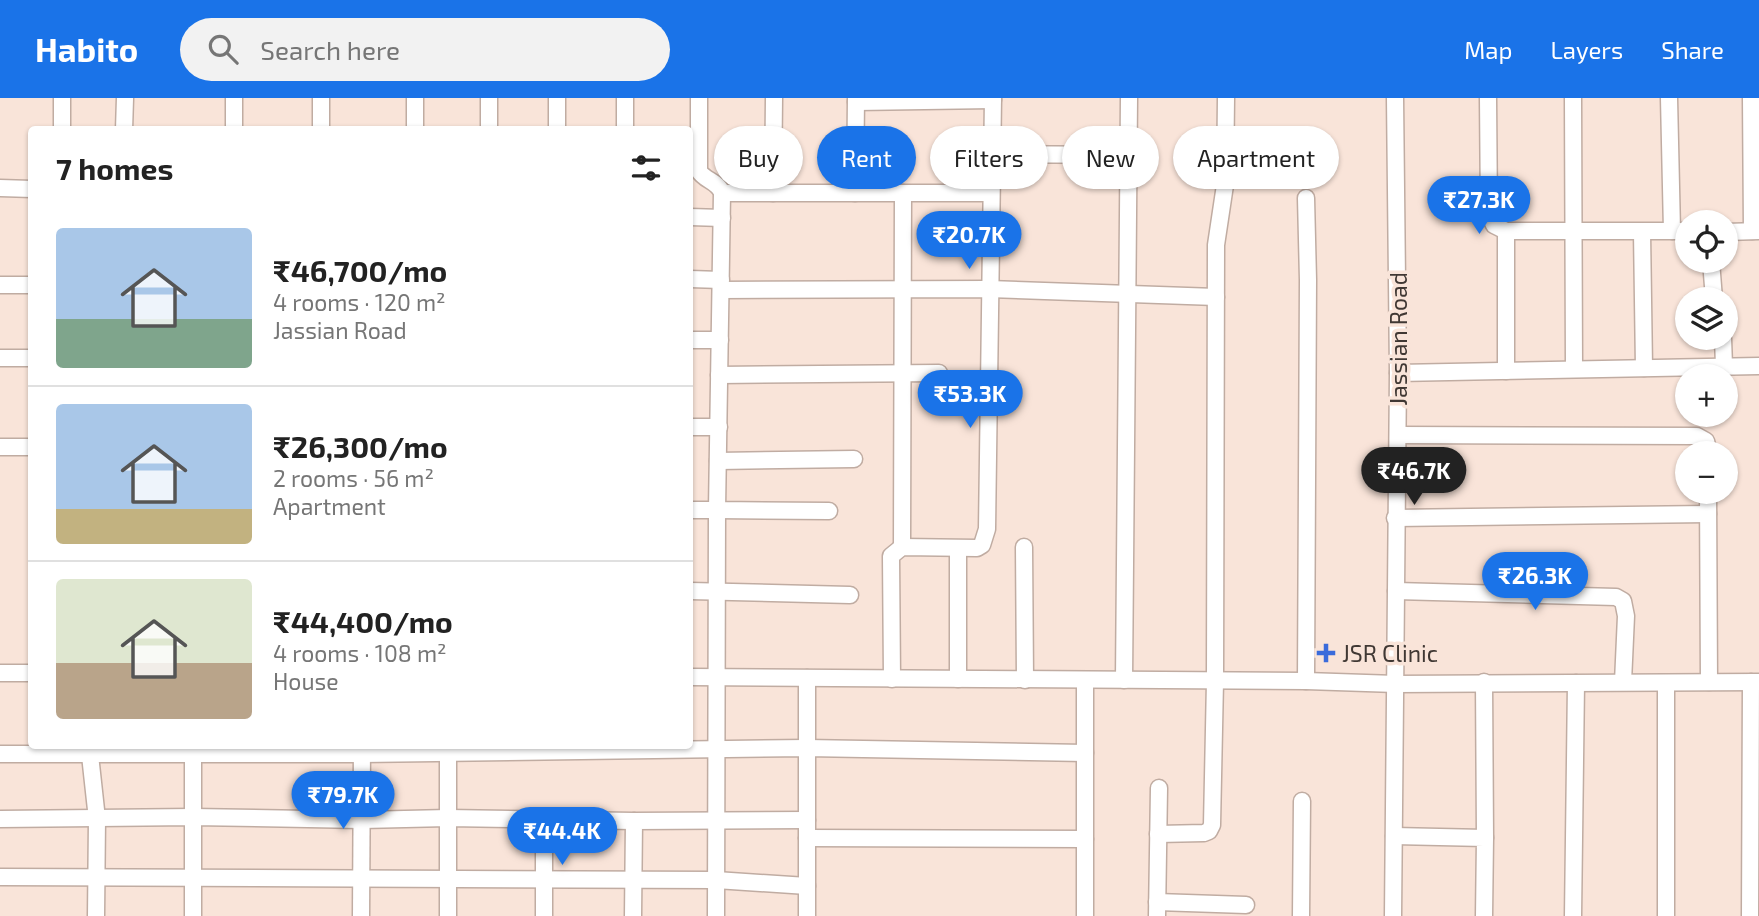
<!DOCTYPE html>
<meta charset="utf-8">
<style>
:root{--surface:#fff;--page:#f2f2f2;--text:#222;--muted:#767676;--line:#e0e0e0;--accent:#1a73e8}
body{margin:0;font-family:"Exo 2",sans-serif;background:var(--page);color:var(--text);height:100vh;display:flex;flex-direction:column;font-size:26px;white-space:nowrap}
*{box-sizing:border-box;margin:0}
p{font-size:23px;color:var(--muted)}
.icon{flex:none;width:38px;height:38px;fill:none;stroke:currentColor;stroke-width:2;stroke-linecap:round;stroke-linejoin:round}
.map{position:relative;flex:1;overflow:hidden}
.side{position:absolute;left:28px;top:28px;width:665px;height:623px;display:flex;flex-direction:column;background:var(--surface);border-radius:7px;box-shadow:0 2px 5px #0004}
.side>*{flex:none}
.top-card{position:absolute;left:714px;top:28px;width:665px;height:63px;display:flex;gap:14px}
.fabs{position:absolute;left:1675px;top:112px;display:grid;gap:14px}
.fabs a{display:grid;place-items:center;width:63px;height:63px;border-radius:50%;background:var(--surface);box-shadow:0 2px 5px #0004;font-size:35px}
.price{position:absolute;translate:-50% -60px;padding:0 16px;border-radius:24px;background:var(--accent);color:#fff;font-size:23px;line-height:46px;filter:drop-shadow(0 2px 4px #0008)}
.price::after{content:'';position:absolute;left:50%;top:42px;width:21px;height:16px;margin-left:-10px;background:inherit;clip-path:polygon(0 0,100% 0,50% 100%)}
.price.on{background:#222;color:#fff}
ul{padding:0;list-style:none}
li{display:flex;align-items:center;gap:21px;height:175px;padding:0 28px}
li+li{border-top:2px solid var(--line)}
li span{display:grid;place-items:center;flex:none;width:196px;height:140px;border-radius:7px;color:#555}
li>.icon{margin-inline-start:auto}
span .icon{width:84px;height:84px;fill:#fffc;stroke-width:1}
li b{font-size:30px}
h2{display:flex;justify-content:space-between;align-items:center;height:84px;padding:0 28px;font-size:30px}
.chip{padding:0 24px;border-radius:32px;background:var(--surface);box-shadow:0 2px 5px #0004;font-size:24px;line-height:63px}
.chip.on{background:var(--accent);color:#fff}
header{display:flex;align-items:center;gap:42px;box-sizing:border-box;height:98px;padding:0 35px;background:var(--accent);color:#fff}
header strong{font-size:33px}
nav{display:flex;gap:38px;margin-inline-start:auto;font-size:24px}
.search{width:490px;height:63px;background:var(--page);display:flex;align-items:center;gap:18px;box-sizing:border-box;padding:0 24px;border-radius:38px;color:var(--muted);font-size:26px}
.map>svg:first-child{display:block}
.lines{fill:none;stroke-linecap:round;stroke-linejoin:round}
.minor-casing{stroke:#c0aca2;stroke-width:19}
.minor{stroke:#fff;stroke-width:16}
.poi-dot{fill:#3a6bdb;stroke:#f9e4d9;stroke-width:2.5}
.labels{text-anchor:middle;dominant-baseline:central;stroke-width:7;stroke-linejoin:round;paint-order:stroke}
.street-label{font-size:23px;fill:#403834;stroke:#f9e4d9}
.poi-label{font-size:23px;fill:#403834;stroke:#f9e4d9;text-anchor:start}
</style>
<header>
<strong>Habito</strong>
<div class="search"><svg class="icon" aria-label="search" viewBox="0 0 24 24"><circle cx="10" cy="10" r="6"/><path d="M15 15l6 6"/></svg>Search here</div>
<nav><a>Map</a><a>Layers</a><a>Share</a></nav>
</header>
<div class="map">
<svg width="1759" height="818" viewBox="0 0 1759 818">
<rect width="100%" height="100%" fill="#f9e4d9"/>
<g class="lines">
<defs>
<g id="minor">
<path d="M62,0V32"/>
<path d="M321,0V32"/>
<path d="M489,0V32"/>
<path d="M625,0V32"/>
<path d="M699,0V73C705,83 718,83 722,95L717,412L829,413"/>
<path d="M1488,0L1489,116L1494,127L1506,133V273"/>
<path d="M1573,0L1574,271"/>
<path d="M1669,0L1672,133"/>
<path d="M1751,0L1752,133"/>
<path d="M856,4L993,2"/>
<path d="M124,32L125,0"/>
<path d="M234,32V0"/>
<path d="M415,32V0"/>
<path d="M557,32V0"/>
<path d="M992,56L1128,57"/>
<path d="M0,90L32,91"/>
<path d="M722,95H991"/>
<path d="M773,95L774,0"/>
<path d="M855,95L856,0"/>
<path d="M690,119L722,120"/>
<path d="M1506,133H1687"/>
<path d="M1642,134L1644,270"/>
<path d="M1726,134L1759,133"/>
<path d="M1711,163L1714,201"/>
<path d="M690,181L721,182"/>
<path d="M0,187H32"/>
<path d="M721,192L989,191L1216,199"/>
<path d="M1723,240L1724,268"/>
<path d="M690,242H720"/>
<path d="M0,260H32"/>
<path d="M1398,275L1759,268"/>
<path d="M719,277L939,275"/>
<path d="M690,329H719"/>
<path d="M1398,337L1697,338L1706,343L1709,355"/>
<path d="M0,349H32"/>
<path d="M718,363L854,361"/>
<path d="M1708,394L1709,584"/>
<path d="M690,412H717L716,818"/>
<path d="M1395,420L1708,416"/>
<path d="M902,449L903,95"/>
<path d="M1024,449L1025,582"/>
<path d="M690,493L850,497"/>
<path d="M1396,493L1616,499L1623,503L1626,518L1623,584"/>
<path d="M0,575H32"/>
<path d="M690,579L1306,583L1396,586L1759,584"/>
<path d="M892,581L891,458L902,449L977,450L982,447L987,431L993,0"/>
<path d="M958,581V451"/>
<path d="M1085,582V818"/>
<path d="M1124,582L1129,0"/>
<path d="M1306,583L1308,182L1306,100"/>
<path d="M1484,584L1485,740"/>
<path d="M1666,585V818"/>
<path d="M89,648L97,721L96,818"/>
<path d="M193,648V818"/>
<path d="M448,648V818"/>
<path d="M0,656H362L807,650L1085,655"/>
<path d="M0,721L193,719L362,722L448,720L634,723"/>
<path d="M544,721V818"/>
<path d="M1158,736L1204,735L1209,733L1212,727L1215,583L1216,147L1225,87L1226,0"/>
<path d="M1394,738L1485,740L1484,818"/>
<path d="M807,740L1085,741"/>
<path d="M0,779L716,782L807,788"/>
<path d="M1157,804L1246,807"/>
<path d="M361,818L362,648"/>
<path d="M633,818L634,723L807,722"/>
<path d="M807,818V580"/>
<path d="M1157,818L1159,690"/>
<path d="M1301,818L1302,703"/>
<path d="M1393,818L1398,275L1395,0"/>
<path d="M1573,818L1576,585"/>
<path d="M1750,818L1751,584"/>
</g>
</defs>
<!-- minor casing -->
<use href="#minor" class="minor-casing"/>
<!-- minor -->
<use href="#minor" class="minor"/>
</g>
<!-- markers -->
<path class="poi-dot" d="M1322.5 544.5h7v7h7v7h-7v7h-7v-7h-7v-7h7z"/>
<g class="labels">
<!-- street labels -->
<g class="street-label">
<text transform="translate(1398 241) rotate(-90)">Jassian Road</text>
</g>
<!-- poi labels -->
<g class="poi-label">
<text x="1342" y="555">JSR Clinic</text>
</g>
</g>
</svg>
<div class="fabs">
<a><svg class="icon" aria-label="locate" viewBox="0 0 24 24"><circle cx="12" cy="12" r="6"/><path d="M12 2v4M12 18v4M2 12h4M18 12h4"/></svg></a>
<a><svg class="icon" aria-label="layers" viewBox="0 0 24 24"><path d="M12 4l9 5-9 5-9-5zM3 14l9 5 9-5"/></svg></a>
<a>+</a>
<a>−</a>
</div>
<b class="price" style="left:1479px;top:138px">₹27.3K</b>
<b class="price" style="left:969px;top:173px">₹20.7K</b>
<b class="price" style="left:970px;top:332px">₹53.3K</b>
<b class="price on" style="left:1414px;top:409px">₹46.7K</b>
<b class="price" style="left:1535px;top:514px">₹26.3K</b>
<b class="price" style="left:343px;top:733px">₹79.7K</b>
<b class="price" style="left:562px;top:769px">₹44.4K</b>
<div class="top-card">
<a class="chip">Buy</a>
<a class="chip on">Rent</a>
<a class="chip">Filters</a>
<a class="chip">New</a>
<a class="chip">Apartment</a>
</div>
<section class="side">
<h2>7 homes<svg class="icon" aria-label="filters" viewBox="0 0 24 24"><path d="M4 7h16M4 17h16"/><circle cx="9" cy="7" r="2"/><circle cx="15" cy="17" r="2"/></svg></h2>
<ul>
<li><span style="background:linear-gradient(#a9c7e8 65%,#7fa58c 0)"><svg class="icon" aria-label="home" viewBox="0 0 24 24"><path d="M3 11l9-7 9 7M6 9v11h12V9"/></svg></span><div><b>₹46,700/mo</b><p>4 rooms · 120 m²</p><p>Jassian Road</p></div></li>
<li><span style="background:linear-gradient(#a9c7e8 75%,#c2b280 0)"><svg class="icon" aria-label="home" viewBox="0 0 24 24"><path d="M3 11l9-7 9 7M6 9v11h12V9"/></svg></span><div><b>₹26,300/mo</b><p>2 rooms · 56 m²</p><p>Apartment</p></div></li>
<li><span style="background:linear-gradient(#dfe7d0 60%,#b9a48a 0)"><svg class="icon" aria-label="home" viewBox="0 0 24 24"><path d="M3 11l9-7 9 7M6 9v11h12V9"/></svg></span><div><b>₹44,400/mo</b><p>4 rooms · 108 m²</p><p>House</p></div></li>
</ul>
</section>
</div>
